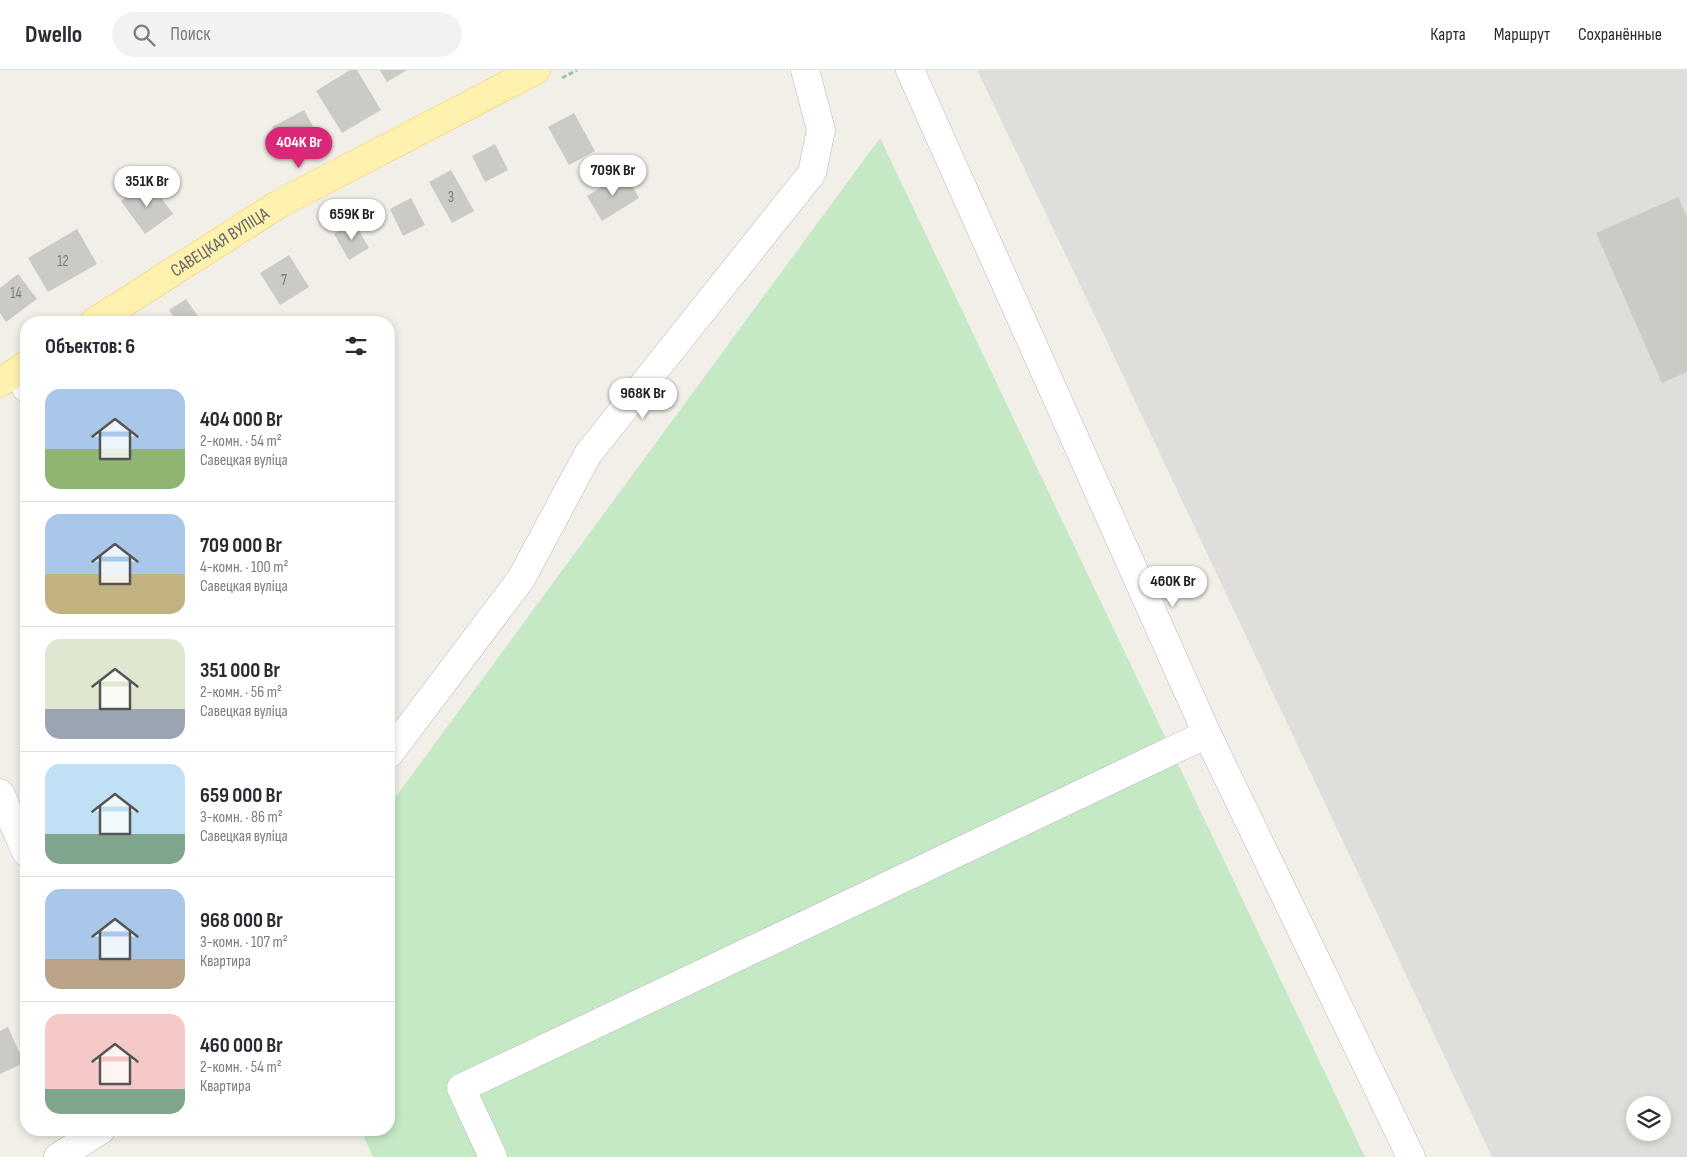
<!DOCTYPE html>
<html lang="ru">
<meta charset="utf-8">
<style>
:root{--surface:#fff;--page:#f2f2f3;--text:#2b2b33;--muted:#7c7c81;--line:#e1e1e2;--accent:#db2777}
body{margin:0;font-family:"Sofia Sans Condensed",sans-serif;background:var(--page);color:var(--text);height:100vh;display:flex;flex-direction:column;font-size:19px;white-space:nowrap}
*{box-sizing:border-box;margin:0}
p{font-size:16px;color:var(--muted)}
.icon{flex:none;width:28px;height:28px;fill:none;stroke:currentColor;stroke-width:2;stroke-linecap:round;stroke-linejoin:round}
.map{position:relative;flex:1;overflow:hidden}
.sheet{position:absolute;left:20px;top:246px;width:375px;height:820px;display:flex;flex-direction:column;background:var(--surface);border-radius:20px;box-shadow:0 2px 8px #0003}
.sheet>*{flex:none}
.buttons{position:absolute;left:1626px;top:1026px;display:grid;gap:10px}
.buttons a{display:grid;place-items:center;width:45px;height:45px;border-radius:50%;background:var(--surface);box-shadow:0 2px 8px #0003;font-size:25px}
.price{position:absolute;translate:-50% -42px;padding:0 11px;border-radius:18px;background:#fff;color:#222;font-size:16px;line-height:32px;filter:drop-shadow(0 1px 2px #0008)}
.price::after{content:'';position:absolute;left:50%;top:30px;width:15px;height:11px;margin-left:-8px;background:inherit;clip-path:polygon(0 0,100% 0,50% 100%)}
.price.current{background:var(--accent);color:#fff}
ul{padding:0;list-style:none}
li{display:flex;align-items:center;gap:15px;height:125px;padding:0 25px}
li+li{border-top:1px solid var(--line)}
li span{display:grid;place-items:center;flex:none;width:140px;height:100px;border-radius:15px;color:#555}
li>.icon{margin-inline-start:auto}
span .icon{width:60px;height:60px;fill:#fffc;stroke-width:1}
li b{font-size:21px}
h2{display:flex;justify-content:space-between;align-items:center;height:60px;padding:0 25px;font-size:21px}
header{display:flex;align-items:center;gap:30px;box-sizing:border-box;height:70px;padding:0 25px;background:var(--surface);border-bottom:1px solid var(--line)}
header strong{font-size:24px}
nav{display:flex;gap:28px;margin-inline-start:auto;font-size:18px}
.search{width:350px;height:45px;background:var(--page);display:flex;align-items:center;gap:12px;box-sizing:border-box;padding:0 18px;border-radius:28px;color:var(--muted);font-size:19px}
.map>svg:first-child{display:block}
.industrial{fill:#e0deda;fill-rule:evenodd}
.green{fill:#c5e8c5}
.building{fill:#cccac5}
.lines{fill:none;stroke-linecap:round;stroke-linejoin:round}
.minor-casing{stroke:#b5b8bc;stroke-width:29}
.major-casing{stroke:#f2c960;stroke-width:29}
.path{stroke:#9cc7a9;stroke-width:3;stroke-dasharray:5 2.5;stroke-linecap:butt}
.minor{stroke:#fff;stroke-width:28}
.major{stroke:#fff2af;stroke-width:28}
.labels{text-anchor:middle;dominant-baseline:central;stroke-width:5;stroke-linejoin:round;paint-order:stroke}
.number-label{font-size:15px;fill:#7a7d7f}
.street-label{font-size:18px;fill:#5f6368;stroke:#fff}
</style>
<header>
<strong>Dwello</strong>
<div class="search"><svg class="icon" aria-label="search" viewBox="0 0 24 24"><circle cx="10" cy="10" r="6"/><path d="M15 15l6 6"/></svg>Поиск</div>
<nav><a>Карта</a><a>Маршрут</a><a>Сохранённые</a></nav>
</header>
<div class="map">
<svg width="1687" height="1087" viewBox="0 0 1687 1087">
<rect width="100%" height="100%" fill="#f1efe8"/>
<!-- industrial -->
<path class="industrial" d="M977,0H1687V1087H1492L1093,242ZM1635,1035H1662V1062H1635Z"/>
<!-- green -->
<path class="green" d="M880,68L1365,1087H373L361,1060H389V736Z"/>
<!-- building -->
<g class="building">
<path d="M350,0H357L381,40L342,63L316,21Z"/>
<path d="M380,0H407L387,12Z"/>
<path d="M304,40L316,62L285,80L272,57Z"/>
<path d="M574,43L595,81L569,95L548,57Z"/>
<path d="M495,74L508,100L485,112L472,86Z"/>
<path d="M451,100L474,141L452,153L429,112Z"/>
<path d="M625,103L639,128L602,151L587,126Z"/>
<path d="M149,111L173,144L145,164L121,131Z"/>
<path d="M1678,127L1687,147V302L1662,313L1596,163Z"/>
<path d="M411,128L425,155L403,166L390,139Z"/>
<path d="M354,152L369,178L349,190L334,164Z"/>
<path d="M77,159L97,194L48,222L28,188Z"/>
<path d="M289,185L309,217L280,235L260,203Z"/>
<path d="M18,204L37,229L6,252L0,243V218Z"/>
<path d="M186,229L202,252H177L169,240Z"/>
<path d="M8,957L24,993L0,1004V961Z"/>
</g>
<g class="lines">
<defs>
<g id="minor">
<path d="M910,0L1207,664L1411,1087"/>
<path d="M20,300L26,318"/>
<path d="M389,684L521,509L588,384L812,103L821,60L805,0"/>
<path d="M0,723L26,782"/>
<path d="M58,1087L101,1060"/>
<path d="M493,1087L461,1018L1207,664"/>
</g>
<g id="major">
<path id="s1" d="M94,252L279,134L536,0"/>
<path d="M0,313L26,295"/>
</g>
</defs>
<!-- minor casing -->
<use href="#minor" class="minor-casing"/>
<!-- major casing -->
<use href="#major" class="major-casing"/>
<!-- path -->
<path class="path" d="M562,8L577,0"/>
<!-- minor -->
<use href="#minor" class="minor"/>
<!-- major -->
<use href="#major" class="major"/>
</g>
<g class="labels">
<!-- number labels -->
<g class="number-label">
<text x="451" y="127">3</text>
<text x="63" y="191">12</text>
<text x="284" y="210">7</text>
<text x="16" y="223">14</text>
</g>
<!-- street labels -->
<g class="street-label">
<text stroke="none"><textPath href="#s1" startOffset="149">САВЕЦКАЯ ВУЛІЦА</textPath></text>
</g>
</g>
</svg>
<div class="buttons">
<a><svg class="icon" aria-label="layers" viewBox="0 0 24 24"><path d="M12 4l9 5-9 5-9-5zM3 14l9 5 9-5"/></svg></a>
</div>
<b class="price current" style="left:299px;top:99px">404K Br</b>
<b class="price" style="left:613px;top:127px">709K Br</b>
<b class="price" style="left:147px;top:138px">351K Br</b>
<b class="price" style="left:352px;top:171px">659K Br</b>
<b class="price" style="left:643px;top:350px">968K Br</b>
<b class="price" style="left:1173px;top:538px">460K Br</b>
<section class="sheet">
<h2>Объектов: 6<svg class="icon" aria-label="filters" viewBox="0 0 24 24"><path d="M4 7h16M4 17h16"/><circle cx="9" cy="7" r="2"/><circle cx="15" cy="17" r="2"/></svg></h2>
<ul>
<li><span style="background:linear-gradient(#a9c7e8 60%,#8fb573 0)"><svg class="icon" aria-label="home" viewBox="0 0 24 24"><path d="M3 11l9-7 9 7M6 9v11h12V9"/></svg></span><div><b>404 000 Br</b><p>2-комн. · 54 m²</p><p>Савецкая вуліца</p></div></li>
<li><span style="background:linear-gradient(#a9c7e8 60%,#c2b280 0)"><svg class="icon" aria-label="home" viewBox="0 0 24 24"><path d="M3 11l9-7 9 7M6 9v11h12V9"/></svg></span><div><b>709 000 Br</b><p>4-комн. · 100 m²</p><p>Савецкая вуліца</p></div></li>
<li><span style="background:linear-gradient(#dfe7d0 70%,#9aa5b1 0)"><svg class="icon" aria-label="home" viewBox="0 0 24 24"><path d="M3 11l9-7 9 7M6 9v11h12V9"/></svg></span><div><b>351 000 Br</b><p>2-комн. · 56 m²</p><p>Савецкая вуліца</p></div></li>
<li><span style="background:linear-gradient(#bfe0f5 70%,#7fa58c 0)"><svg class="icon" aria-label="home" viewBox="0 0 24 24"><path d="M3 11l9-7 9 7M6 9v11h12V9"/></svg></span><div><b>659 000 Br</b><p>3-комн. · 86 m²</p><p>Савецкая вуліца</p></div></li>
<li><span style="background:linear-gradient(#a9c7e8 70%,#b9a48a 0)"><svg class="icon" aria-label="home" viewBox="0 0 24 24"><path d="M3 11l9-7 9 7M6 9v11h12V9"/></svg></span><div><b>968 000 Br</b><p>3-комн. · 107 m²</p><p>Квартира</p></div></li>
<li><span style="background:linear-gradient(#f6c9c9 75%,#7fa58c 0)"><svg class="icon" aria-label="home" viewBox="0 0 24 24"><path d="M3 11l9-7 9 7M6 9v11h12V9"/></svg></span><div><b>460 000 Br</b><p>2-комн. · 54 m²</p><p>Квартира</p></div></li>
</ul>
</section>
</div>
